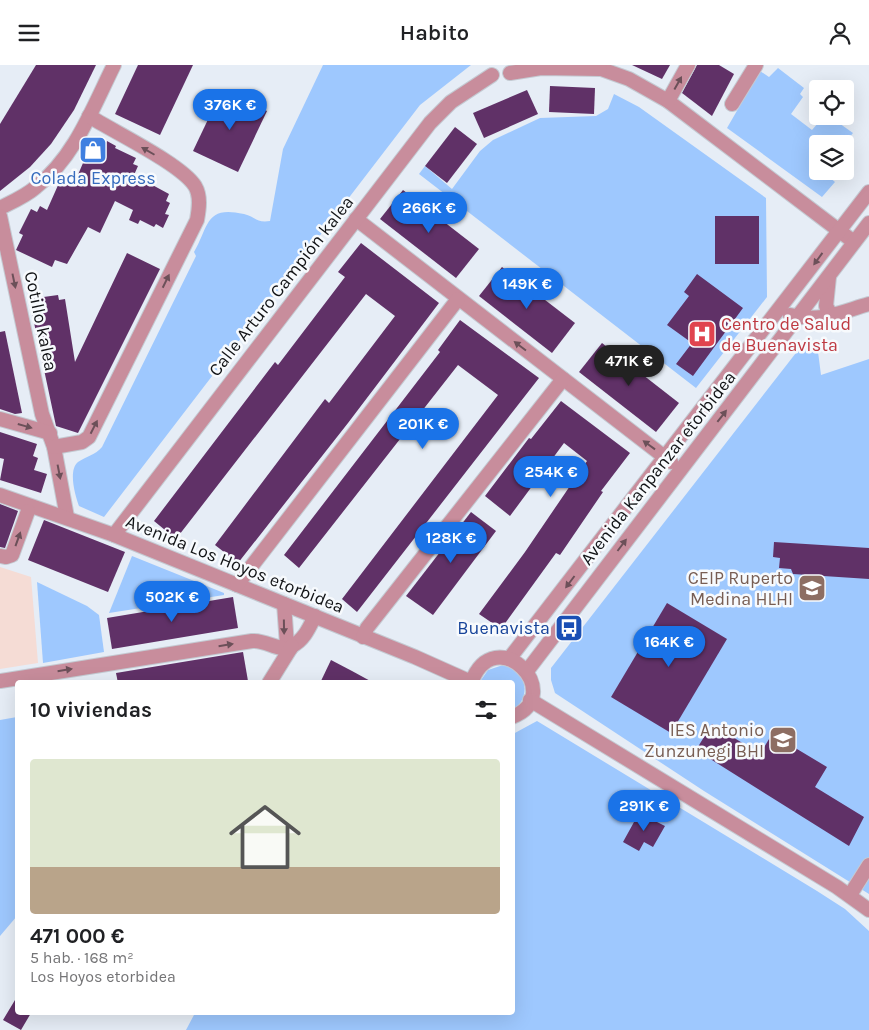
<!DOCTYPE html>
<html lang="es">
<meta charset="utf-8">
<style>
:root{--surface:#fff;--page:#f2f2f2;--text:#202124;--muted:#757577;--accent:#1a73e8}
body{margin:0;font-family:Karla,sans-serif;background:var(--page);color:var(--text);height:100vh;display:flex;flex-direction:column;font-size:19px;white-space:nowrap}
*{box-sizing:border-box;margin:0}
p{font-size:16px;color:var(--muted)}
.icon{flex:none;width:28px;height:28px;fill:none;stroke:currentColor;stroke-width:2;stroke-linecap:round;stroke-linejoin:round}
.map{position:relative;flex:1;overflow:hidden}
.drawer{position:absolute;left:15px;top:615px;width:500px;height:335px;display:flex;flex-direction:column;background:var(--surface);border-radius:5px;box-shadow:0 5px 20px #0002}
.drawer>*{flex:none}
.buttons{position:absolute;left:809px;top:15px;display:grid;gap:10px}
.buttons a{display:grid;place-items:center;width:45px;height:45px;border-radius:5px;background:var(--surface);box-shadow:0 5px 20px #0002;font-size:25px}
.price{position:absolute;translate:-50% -42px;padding:0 11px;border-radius:18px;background:var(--accent);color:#fff;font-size:16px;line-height:32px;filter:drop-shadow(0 1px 2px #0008)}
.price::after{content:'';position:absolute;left:50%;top:30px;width:15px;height:11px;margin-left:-8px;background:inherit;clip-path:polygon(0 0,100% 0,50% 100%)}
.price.current{background:#222;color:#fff}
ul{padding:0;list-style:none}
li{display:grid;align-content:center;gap:10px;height:265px;padding:0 15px}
li span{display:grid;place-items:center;height:155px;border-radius:5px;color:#555}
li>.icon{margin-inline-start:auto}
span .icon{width:90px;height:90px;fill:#fffc;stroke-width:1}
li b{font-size:21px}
h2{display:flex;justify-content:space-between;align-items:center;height:60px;padding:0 15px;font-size:21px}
header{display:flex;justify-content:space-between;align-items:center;height:65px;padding:0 15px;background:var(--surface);font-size:22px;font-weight:600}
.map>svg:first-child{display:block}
.education{fill:#f5dcd5}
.green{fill:#9ec8fe}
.building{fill:#603167}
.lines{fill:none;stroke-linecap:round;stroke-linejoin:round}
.minor-casing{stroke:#c4cad2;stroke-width:16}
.minor{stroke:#c88d9c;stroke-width:14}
.oneway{fill:#6c5059}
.labels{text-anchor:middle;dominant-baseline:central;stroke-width:5;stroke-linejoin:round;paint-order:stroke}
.shop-label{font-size:18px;fill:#366cbe;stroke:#f7fafd}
.street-label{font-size:18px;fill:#111316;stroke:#f7fafd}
.health-label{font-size:18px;fill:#be3a42;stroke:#f7fafd;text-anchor:start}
.education-label{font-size:18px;fill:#785e54;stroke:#f7fafd;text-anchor:end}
.transit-label{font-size:18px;fill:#164399;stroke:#f7fafd;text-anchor:end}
</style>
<header><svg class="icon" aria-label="menu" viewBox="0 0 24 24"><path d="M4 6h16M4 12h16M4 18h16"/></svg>Habito<svg class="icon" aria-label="person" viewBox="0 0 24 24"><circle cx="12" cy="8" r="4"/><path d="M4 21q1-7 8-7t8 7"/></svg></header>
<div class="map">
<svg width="869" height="965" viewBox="0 0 869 965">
<rect width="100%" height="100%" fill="#e6edf6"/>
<!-- education -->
<path class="education" d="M0,502L31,512L38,598L0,604Z"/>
<!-- green -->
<g class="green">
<path d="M323,0H471L420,40L104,452L79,441C75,430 68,405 78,397C87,391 95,390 102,382L196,191L194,187C209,161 205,140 244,149C256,152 256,158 270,156L283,84Z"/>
<path d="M778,3L804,23L800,29L803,32L791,49L812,65L824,51H829L853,68L844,79H818V106H822L835,117L822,132L727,63L760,6L769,12Z"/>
<path d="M614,29L639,42L766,133L767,232L696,323L419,109L425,101L452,124L480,86L493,75L540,53L596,51L608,44Z"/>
<path d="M817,279L821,310L869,294V829L704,726L555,628L551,615V603L799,284Z"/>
<path d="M132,491L224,528V530L109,548Z"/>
<path d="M37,517L87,541L99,550L104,587L43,598Z"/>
<path d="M503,600C527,605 532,631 513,646L512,618H479L488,605Z"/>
<path d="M17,652V851L0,871V655Z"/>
<path d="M537,656L817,826L845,844L869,866V965H186L195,948H512L513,669Z"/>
</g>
<!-- building -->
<g class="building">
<path d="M36,0H96L74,45L51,79L30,102L0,126V59Z"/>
<path d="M138,0H193L160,70L115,49Z"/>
<path d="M632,0H670L662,14Z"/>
<path d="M697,0H719L734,9L712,51L682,28Z"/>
<path d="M550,21L595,23L594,49L549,47Z"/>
<path d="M222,25L267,46L238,107L193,86Z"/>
<path d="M527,25L538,49L484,73L473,48Z"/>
<path d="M455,62L477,79L447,118L425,101Z"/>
<path d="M107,76L116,81L115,83L136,93L133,99L138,101L134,110L169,129L166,136L170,138L165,149L169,150L163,163L156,159L154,162L140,155L138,159L129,155L133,145L115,136L100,168L88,162L67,199L55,195L52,202L16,185L23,170L19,168L31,144L37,147L40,141L47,145L63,109L71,113L73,110L77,112L92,77L104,83Z"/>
<path d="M403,125L479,184L456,213L380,154Z"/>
<rect x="715" y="151" width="44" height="48"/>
<path d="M361,178L439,238L348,358L238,498L215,480L325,334L329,338L395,251L366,229L176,474L154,456L275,297L278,300L345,212L338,207Z"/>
<path d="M127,188L160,204L78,368L56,361L29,234L58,230L59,235L65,234L75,297Z"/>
<path d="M502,202L575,258L552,288L479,231Z"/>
<path d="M697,209L743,243L693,311L676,299L692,278L667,260L689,231L684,227Z"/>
<path d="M460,255L539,313L357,547L342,534L498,330L458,300L299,503L284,490L440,287L438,285Z"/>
<path d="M5,266L22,348L15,349L0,344V267Z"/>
<path d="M602,278L679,338L656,367L579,307Z"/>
<path d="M561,336L630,388L601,426L603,427L560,490L556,488L501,564L479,549L525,487L587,396L564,378L510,451L485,431L529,373L531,374Z"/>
<path d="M0,367L37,379L33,391L38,393L34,405L47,409L41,428L0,415L4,394L0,393Z"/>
<path d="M0,439L18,446L5,483L0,482Z"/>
<path d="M471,447L496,466L433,550L406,531Z"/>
<path d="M44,455L125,487L108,527L28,495Z"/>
<path d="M774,477L869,483V514L793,509L791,504L779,503L780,493L773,492Z"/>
<path d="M233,532L238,563L112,584L107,553Z"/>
<path d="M667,538L727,574L671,668L611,632Z"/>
<path d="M243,587L248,616L118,618L116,608Z"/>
<path d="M331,595L352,606L374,618H320Z"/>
<path d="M712,659L760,689L772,669L827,702L815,722L864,752L849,781L696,685Z"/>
<path d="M639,748L665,761L653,782L644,777L639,786L623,777Z"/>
<path d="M18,930V948H31L21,965L3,955Z"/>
</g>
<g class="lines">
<defs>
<g id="minor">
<path d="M590,0L629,14L668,36L854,177"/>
<path d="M510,8L541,3L600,4"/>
<path d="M668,36L688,0"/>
<path d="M732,39L756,0"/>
<path d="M0,143C12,137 26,131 36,122C75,92 93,42 114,0"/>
<path d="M0,151L42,349L54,382L67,452"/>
<path d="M356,154L671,397"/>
<path d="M829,212L826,241L831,250"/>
<path d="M790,250C820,258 841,247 869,239"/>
<path d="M0,354L50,368"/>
<path d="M54,382L82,377L89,372L197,155C199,144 201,131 195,121C181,99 114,67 89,51"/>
<path d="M0,430L114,470L415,592L471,617"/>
<path d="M114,470L430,58L451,37L492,10"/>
<path d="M0,491L6,492L12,490L28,446"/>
<path d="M237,520L458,234"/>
<path d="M284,539L287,580L292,581"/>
<path d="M363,572L367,563L563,314"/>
<path d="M292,581C304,575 309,563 315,551"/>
<path d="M509,594L869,127"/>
<path d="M527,606L869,158"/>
<path d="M0,616L252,576C267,575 277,586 291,583"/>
<path d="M269,618L292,581"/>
<path d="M471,618C495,553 569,630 512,652"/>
<path d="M530,635L837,822L869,845"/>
<path d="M850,830L869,800"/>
</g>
</defs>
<!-- minor casing -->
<use href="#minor" class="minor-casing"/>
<!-- minor -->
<use href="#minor" class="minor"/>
</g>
<!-- one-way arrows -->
<defs><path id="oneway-solid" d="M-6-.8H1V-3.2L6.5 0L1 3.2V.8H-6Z" transform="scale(1.25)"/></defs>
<g class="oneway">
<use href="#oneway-solid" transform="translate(678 18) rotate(-61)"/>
<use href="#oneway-solid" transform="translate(148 86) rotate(-150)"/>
<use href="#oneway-solid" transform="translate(818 194) rotate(126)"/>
<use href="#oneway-solid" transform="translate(14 216) rotate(78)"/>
<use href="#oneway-solid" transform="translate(166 216) rotate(-64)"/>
<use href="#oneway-solid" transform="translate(520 281) rotate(-143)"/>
<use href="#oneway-solid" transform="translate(722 351) rotate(-52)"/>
<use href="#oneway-solid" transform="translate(25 361) rotate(16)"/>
<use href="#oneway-solid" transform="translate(94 362) rotate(-63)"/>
<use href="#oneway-solid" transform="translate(649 380) rotate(-144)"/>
<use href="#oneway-solid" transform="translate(59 407) rotate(79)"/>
<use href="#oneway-solid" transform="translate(18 474) rotate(-70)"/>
<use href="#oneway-solid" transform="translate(622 480) rotate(-53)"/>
<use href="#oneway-solid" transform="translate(570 517) rotate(127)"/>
<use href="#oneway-solid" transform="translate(284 562) rotate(89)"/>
<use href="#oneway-solid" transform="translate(226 580) rotate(-9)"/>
<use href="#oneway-solid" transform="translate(65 605) rotate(-9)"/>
</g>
<!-- icons -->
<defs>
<symbol id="shop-square" viewBox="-11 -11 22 22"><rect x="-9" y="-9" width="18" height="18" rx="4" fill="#3f7fe0" stroke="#f7fafd"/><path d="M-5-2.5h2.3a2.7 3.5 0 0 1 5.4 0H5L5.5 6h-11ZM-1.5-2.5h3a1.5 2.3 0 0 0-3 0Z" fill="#fff"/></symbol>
<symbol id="hospital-square" viewBox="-11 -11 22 22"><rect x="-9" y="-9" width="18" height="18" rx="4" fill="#e0444e" stroke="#f7fafd"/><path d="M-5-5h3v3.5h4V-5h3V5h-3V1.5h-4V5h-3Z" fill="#fff"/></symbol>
<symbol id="school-square" viewBox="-11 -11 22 22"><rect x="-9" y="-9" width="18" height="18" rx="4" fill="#8d6e63" stroke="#f7fafd"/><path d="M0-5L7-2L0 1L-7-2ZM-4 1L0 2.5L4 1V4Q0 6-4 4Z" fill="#fff"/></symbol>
<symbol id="bus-square" viewBox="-11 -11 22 22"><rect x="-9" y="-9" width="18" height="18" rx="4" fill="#1a4fb4" stroke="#f7fafd"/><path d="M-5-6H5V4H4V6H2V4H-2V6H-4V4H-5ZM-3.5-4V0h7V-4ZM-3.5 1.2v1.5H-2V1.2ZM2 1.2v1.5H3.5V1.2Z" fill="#fff"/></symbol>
</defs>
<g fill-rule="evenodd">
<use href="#shop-square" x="77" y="69" width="32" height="32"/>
<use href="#hospital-square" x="686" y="253" width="32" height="32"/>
<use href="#school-square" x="796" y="507" width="32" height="32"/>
<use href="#bus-square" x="553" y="547" width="32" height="32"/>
<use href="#school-square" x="767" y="659" width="32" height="32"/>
</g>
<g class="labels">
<!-- shop labels -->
<g class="shop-label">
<text x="93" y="113">Colada Express</text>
</g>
<!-- street labels -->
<g class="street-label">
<text transform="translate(281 221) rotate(-52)">Calle Arturo Campión kalea</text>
<text transform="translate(41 256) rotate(78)">Cotillo kalea</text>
<text transform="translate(658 403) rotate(-52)">Avenida Kanpanzar etorbidea</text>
<text transform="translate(235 499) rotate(22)">Avenida Los Hoyos etorbidea</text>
</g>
<!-- health labels -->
<g class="health-label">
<text x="721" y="259">Centro de Salud<tspan x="721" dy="21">de Buenavista</tspan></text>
</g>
<!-- education labels -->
<g class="education-label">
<text x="793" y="513">CEIP Ruperto<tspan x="793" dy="21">Medina HLHI</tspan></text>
<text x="764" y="665">IES Antonio<tspan x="764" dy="21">Zunzunegi BHI</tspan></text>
</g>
<!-- transit labels -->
<g class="transit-label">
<text x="550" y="563">Buenavista</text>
</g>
</g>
</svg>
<div class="buttons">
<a><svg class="icon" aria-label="locate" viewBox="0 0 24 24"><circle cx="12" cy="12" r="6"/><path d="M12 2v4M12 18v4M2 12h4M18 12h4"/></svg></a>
<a><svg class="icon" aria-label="layers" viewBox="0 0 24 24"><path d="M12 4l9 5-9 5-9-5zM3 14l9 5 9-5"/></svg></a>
</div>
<b class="price" style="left:230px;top:66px">376K €</b>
<b class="price" style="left:429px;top:169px">266K €</b>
<b class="price" style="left:527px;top:245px">149K €</b>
<b class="price current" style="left:629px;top:322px">471K €</b>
<b class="price" style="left:423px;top:385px">201K €</b>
<b class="price" style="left:551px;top:433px">254K €</b>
<b class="price" style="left:451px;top:499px">128K €</b>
<b class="price" style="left:172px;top:558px">502K €</b>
<b class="price" style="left:669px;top:603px">164K €</b>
<b class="price" style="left:644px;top:767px">291K €</b>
<section class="drawer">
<h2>10 viviendas<svg class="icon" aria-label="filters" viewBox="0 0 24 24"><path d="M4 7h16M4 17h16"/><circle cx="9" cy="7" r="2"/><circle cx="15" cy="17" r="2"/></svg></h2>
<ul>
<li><span style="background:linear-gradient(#dfe7d0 70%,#b9a48a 0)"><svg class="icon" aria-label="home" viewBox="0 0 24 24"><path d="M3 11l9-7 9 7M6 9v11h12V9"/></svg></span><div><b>471 000 €</b><p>5 hab. · 168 m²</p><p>Los Hoyos etorbidea</p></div></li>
</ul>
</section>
</div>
